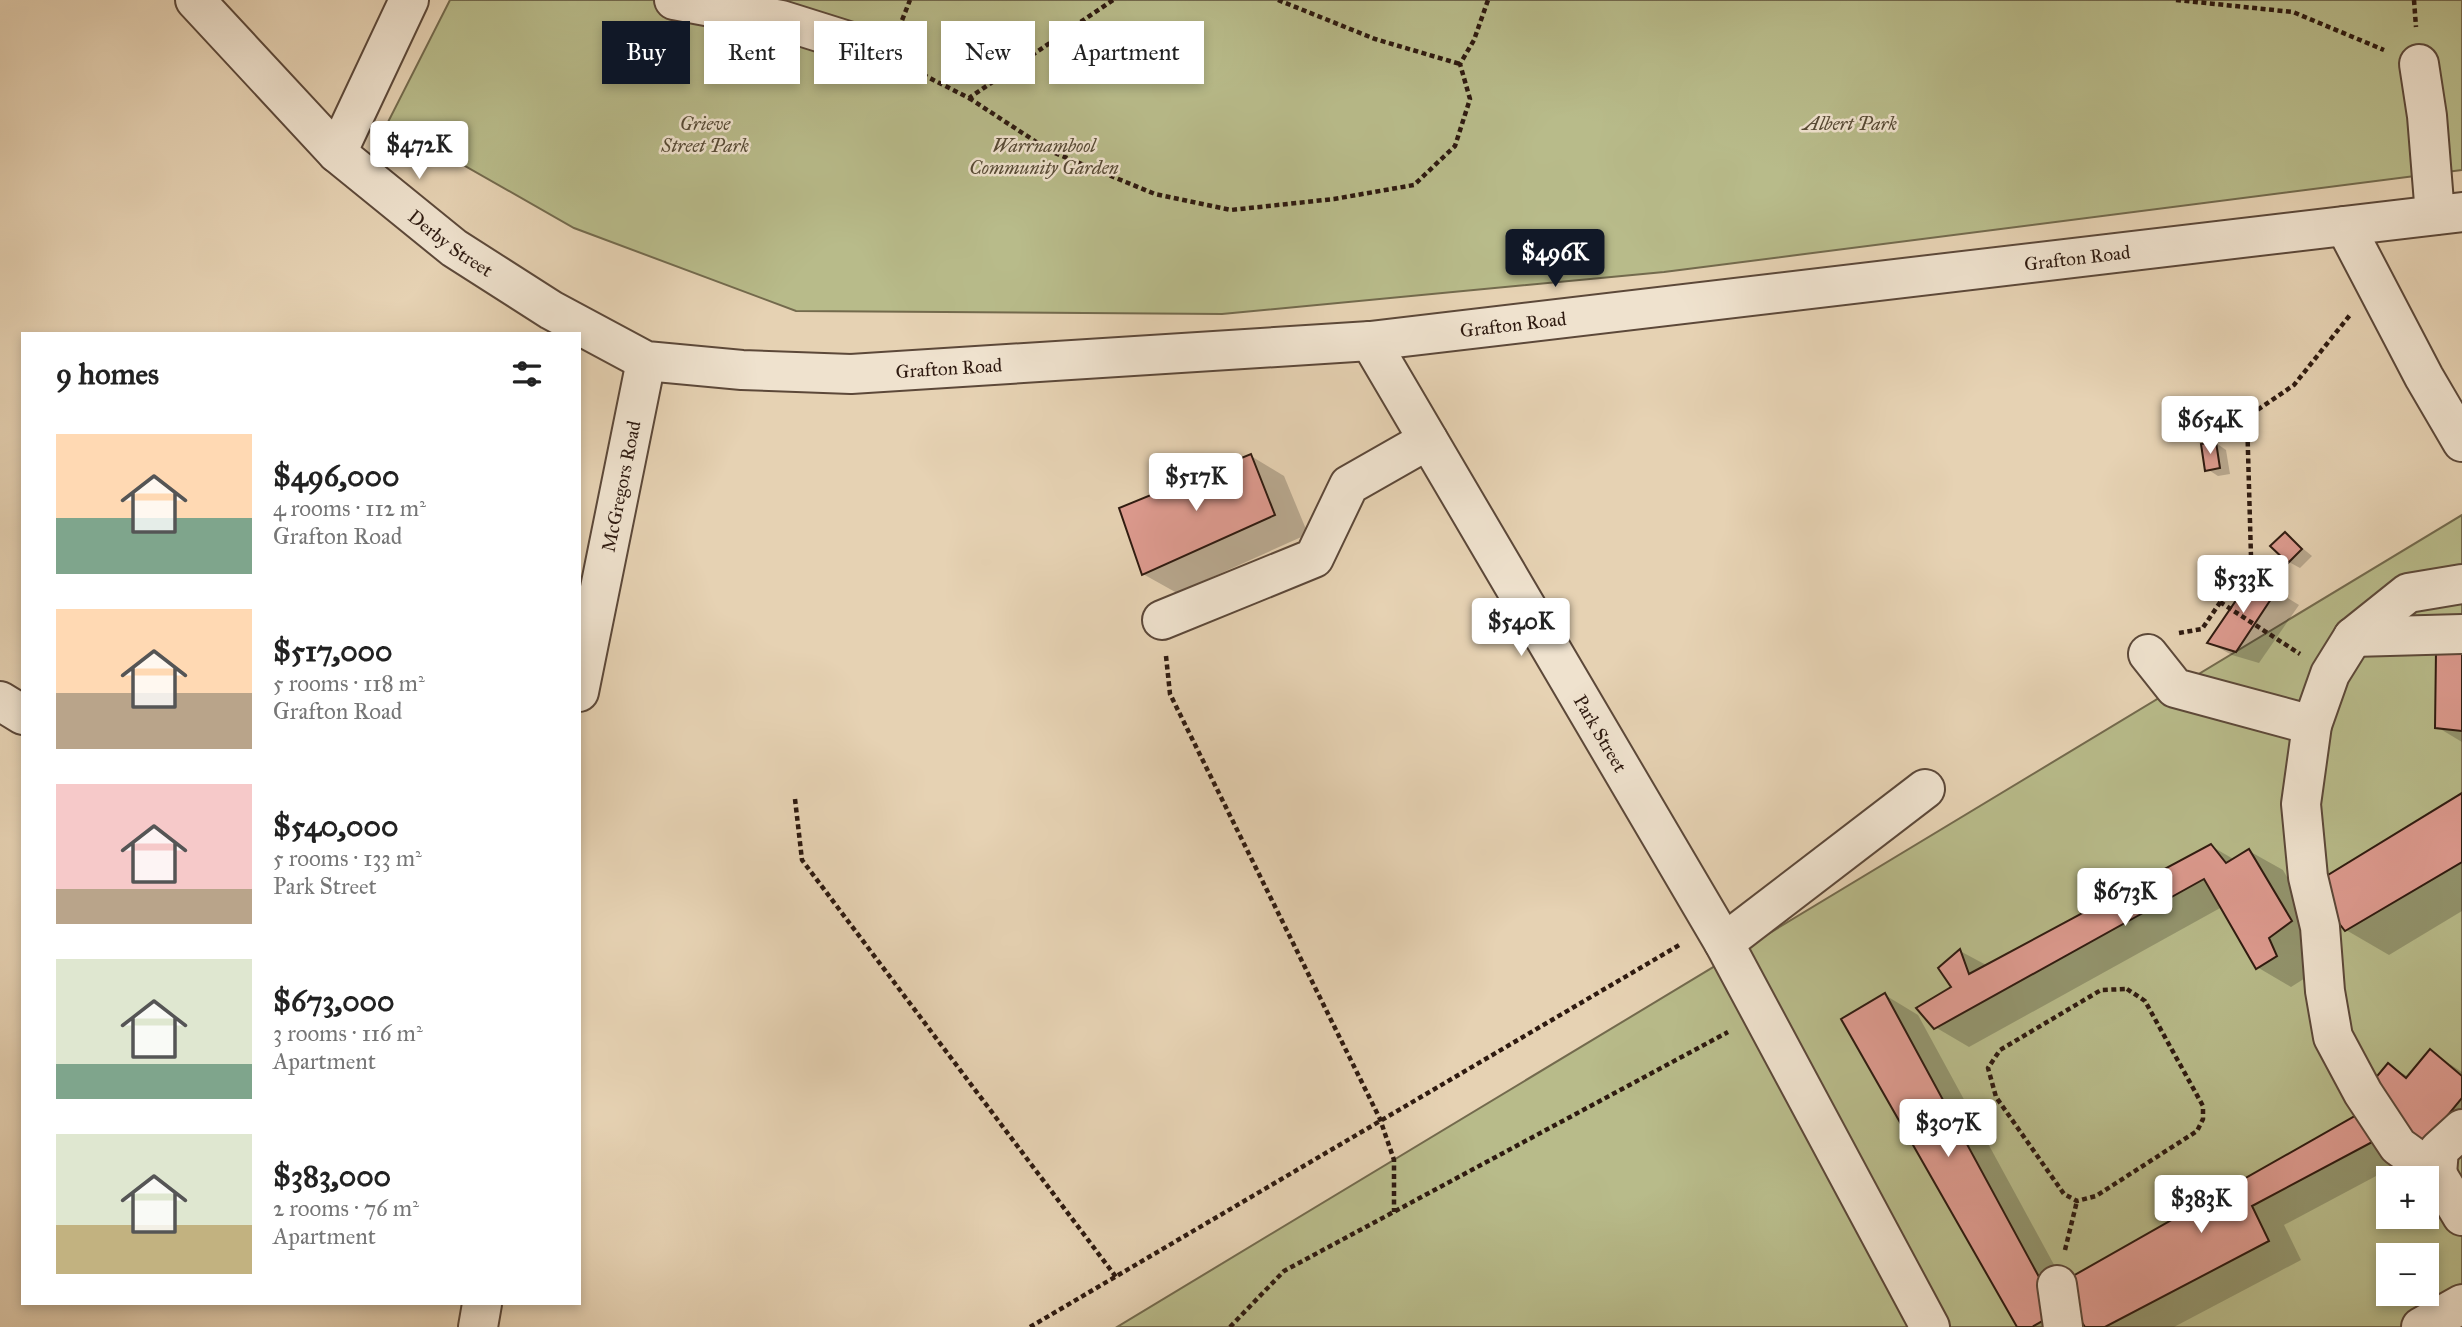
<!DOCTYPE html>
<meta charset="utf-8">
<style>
:root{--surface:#fff;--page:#f6f6f6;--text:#222;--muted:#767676;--accent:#111827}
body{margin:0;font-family:"IM FELL Great Primer",serif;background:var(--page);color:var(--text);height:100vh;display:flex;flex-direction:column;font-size:26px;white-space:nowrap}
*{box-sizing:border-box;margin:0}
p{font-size:23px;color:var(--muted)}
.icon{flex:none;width:38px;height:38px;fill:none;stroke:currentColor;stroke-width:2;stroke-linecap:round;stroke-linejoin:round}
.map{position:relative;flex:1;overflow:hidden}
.sheet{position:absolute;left:21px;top:332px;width:560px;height:973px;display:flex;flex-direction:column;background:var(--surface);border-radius:0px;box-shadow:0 4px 10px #0003}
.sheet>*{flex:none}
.hud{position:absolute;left:602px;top:21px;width:665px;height:63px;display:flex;gap:14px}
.tools{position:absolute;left:2376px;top:1166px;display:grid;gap:14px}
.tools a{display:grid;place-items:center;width:63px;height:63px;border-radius:0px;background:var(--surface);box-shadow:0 4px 10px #0003;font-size:35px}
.price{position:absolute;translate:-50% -60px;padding:0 16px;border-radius:7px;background:#fff;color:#222;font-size:23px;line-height:46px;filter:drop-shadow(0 2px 4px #0008)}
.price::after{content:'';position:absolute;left:50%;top:42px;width:21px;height:16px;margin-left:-10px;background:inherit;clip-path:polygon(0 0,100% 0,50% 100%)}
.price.on{background:var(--accent);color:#fff}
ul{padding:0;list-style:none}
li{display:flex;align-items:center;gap:21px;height:175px;padding:0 35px}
li span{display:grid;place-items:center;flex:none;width:196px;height:140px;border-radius:0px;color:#555}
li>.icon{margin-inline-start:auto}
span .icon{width:84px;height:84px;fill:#fffc;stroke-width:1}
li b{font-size:30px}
h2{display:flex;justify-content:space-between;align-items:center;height:84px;padding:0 35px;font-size:30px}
.pill{padding:0 24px;border-radius:0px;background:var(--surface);box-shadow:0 4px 10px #0003;font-size:24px;line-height:63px}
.pill.on{background:var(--accent);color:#fff}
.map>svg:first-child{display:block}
.green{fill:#b8bb8a;stroke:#736a4d;stroke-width:2;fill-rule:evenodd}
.shadow{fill:#0003}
.building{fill:#de9b90;stroke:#2e1a10;stroke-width:2}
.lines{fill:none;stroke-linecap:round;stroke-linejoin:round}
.minor-casing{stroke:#5c4839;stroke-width:42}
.path{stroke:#2e1a10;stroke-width:4.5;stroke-dasharray:5 3.5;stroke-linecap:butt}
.minor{stroke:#efe2ce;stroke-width:38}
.labels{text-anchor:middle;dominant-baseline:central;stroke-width:5;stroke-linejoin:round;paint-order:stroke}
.park-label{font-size:19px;font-style:italic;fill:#574a35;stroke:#efe2ce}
.street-label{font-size:19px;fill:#2e1a10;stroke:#efe2ce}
</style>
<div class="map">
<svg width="2462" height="1327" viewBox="0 0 2462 1327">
<rect width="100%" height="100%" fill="#e6d2b3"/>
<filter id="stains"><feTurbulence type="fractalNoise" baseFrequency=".00286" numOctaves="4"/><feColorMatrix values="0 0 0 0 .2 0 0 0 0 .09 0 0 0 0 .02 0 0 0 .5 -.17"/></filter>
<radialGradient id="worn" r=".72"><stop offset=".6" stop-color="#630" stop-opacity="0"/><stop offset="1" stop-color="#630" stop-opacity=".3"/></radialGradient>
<!-- green -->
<g class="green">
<path d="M450,0H2462V170L1664,272L1222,314L796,311L574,228L388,122Z"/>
<path d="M2462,515V1327H1117ZM2389,1178H2427V1216H2389ZM2389,1255H2427V1293H2389Z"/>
</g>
<!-- shadow -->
<g class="shadow">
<path d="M2216,443L2226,450L2230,474L2218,476L2207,469Z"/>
<path d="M1251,456L1284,476L1308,534L1177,593L1143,574Z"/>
<path d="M2285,534L2312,556L2300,568L2289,562Z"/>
<path d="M2254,577L2299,605L2259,663L2232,655L2210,643Z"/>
<path d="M2462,654V742L2437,727Z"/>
<path d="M2462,796V911L2389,955L2346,930Z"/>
<path d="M2211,846L2235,860L2249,851L2283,870L2324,941L2302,957L2310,975L2291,987L2257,967L2222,907L1969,1047L1935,1027L1954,987L1960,951L1988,966Z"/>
<path d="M1885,995L1918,1015L2064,1283L2362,1114L2408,1159L2284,1225L2301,1260L2174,1327H2019Z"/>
<path d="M2430,1051L2462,1072V1138L2389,1066L2409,1077Z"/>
</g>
<!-- building -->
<g class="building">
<path d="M2216,442L2220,468L2205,471L2201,444Z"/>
<path d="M1251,454L1275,515L1142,575L1119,508Z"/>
<path d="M2285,532L2302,549L2288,563L2270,546Z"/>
<path d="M2254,574L2277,590L2236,652L2207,643Z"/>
<path d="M2436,651L2462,652V731L2435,728Z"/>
<path d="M2462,793V862L2345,931L2310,886Z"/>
<path d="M2211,844L2226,863L2249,849L2292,921L2269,938L2277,956L2256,969L2204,879L1934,1029L1916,1008L1951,987L1938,968L1960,949L1969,974Z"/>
<path d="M1885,993L2058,1312L2032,1327H2017L1841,1019Z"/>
<path d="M2430,1049L2462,1076V1098L2425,1143L2363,1093L2388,1063L2406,1078Z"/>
<path d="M2362,1112L2376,1140L2252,1206L2269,1241L2105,1327H2085L2057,1285Z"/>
</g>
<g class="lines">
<defs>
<g id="minor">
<path id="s1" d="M195,0L337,153L454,248L551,310L646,361L742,370L851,374L1370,341L2462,212"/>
<path d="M674,0L781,20L867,47"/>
<path d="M2419,64L2427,116L2435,215"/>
<path d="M337,153L409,0"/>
<path d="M2345,226L2424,377L2462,442"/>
<path id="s2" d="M1370,341L1724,943L1930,1327"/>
<path d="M2462,584L2408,593L2353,637L2330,674L2312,725L2301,804L2308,877L2320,927L2325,991L2333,1037L2363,1093L2398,1146L2437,1174L2462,1216"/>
<path d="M1162,620L1314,558L1349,485L1428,440"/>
<path d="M2353,637L2462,634"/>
<path d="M2148,654L2175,688L2312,725"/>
<path id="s3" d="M579,692L646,361"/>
<path d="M0,701L23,715"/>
<path d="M1724,943L1925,789"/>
<path d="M2437,1174L2439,1150L2462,1129"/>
<path d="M2057,1285L2063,1327"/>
<path d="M478,1327L482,1304"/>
<path d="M2421,1327L2462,1304"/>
</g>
</defs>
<!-- minor casing -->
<use href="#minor" class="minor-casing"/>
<!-- path -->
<g class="path">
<path d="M1278,0L1375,39L1460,64"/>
<path d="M2176,0L2293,12L2384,50"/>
<path d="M2414,0L2416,27"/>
<path d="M899,28L910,0"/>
<path d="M900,63L969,98L1113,0"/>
<path d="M969,98L1050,151L1155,194L1231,210L1334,199L1414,185L1455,146L1470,99L1460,64L1474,40L1488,0"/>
<path d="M2220,602L2300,654"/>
<path d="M2179,633L2202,629L2251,557L2247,417L2294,385L2350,315"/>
<path d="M1166,656L1170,694L1380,1119L1394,1160V1212"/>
<path d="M795,799L802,860L1116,1277"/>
<path d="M2127,989L2145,1001L2203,1106V1119L2197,1131L2096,1196L2077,1201L2064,1194L1996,1097L1988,1068L2000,1050L2101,990Z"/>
<path d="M2065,1250L2077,1201"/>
<path d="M1030,1327L1681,944"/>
<path d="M1230,1327L1284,1271L1728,1032"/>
</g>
<!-- minor -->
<use href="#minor" class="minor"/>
</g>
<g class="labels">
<!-- park labels -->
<g class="park-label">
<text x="705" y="123">Grieve<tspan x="705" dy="22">Street Park</tspan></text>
<text x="1850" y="123">Albert Park</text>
<text x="1044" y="145">Warrnambool<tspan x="1044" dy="22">Community Garden</tspan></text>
</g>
<!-- street labels -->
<g class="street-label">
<text stroke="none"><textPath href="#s1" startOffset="354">Derby Street</textPath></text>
<text stroke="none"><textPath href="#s1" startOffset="2020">Grafton Road</textPath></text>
<text stroke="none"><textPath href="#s1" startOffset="1452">Grafton Road</textPath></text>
<text stroke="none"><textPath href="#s1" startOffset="886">Grafton Road</textPath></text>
<text stroke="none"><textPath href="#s3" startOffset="210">McGregors Road</textPath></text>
<text stroke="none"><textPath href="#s2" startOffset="455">Park Street</textPath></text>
</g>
</g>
<rect width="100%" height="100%" filter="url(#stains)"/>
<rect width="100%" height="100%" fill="url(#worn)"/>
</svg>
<div class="tools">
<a>+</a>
<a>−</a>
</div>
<b class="price" style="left:419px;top:181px">$472K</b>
<b class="price on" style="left:1555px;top:289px">$496K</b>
<b class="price" style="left:2210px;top:456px">$654K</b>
<b class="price" style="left:1196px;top:513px">$517K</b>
<b class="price" style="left:2243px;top:615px">$533K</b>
<b class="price" style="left:1521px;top:658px">$540K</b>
<b class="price" style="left:2125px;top:928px">$673K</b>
<b class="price" style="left:1948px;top:1159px">$307K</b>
<b class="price" style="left:2201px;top:1235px">$383K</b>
<div class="hud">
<a class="pill on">Buy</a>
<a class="pill">Rent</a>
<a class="pill">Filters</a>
<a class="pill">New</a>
<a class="pill">Apartment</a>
</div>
<section class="sheet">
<h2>9 homes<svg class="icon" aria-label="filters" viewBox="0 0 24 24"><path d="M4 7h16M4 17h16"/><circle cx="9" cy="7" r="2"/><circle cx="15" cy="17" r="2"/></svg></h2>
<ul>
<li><span style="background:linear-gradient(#ffd9b3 60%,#7fa58c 0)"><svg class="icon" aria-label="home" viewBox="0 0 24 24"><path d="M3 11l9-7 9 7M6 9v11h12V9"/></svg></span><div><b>$496,000</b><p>4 rooms · 112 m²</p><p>Grafton Road</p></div></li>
<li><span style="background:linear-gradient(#ffd9b3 60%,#b9a48a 0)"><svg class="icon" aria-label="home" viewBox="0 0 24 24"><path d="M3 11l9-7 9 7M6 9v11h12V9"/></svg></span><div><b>$517,000</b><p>5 rooms · 118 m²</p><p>Grafton Road</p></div></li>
<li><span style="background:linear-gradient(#f6c9c9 75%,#b9a48a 0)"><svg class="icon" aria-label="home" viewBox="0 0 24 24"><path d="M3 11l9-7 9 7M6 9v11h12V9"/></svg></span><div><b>$540,000</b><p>5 rooms · 133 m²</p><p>Park Street</p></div></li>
<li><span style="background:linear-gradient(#dfe7d0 75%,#7fa58c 0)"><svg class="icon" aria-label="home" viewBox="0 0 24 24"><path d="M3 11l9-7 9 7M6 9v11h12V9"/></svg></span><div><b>$673,000</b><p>3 rooms · 116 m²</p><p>Apartment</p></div></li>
<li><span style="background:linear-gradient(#dfe7d0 65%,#c2b280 0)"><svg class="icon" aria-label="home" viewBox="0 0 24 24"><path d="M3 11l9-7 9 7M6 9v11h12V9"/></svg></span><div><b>$383,000</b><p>2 rooms · 76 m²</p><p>Apartment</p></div></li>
</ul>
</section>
</div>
